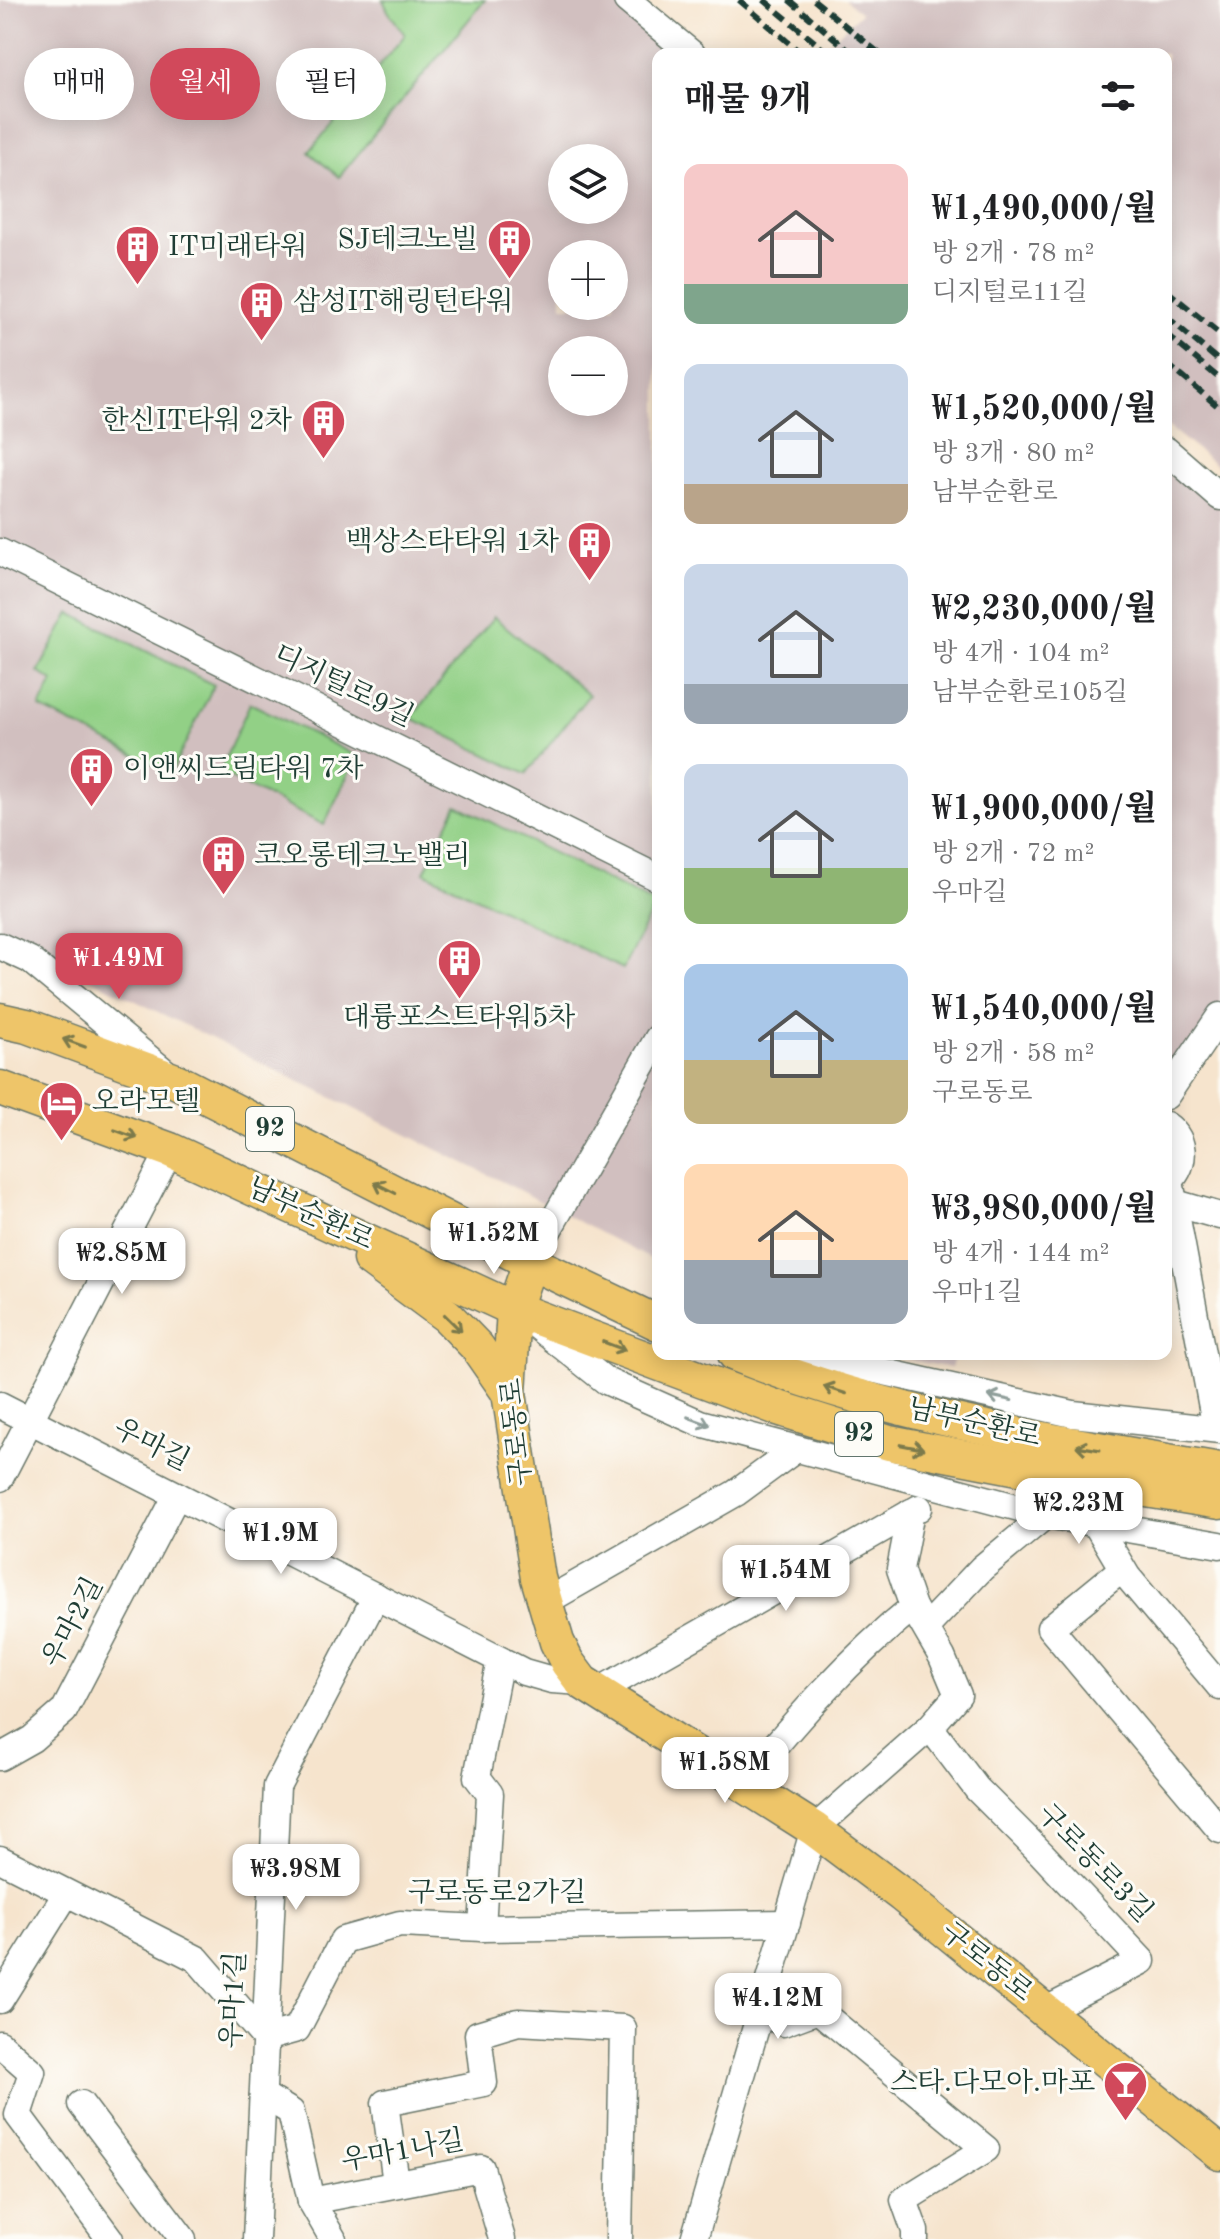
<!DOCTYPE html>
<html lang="ko">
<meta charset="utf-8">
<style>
:root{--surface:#fff;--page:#f6f6f6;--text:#202124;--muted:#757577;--accent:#d1495b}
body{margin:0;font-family:"Old Standard TT","Noto Serif KR",serif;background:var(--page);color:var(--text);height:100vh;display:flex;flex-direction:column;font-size:30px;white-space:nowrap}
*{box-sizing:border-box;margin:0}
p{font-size:26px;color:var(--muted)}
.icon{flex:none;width:44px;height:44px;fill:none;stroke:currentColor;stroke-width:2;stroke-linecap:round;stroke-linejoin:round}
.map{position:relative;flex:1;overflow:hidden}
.sheet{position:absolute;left:652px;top:48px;width:520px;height:1312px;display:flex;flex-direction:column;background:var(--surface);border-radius:16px;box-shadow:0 4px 20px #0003}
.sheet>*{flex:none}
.banner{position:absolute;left:24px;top:48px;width:508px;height:72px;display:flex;gap:16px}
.fabs{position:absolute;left:548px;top:144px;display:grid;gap:16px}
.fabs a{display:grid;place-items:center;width:80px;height:80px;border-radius:50%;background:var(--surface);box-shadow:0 4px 20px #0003;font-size:40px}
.price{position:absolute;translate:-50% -68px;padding:0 18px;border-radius:16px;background:#fff;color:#222;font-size:26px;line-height:52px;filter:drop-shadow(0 2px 4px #0008)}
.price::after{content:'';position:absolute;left:50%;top:48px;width:24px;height:18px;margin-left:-12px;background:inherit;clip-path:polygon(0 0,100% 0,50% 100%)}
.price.on{background:var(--accent);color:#fff}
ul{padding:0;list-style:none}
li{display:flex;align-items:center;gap:24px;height:200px;padding:0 32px}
li span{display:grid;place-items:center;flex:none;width:224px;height:160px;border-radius:16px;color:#555}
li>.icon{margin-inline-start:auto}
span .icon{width:96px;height:96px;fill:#fffc;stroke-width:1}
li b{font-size:34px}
h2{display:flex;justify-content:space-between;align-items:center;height:96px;padding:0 32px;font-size:34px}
.tag{padding:0 28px;border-radius:36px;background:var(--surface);box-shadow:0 4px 20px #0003;font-size:28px;line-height:72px}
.tag.on{background:var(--accent);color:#fff}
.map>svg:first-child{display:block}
.industrial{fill:#d1bfbf;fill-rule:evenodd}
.green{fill:#92d086;stroke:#58865d;stroke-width:2}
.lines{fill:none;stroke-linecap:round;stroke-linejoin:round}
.minor-casing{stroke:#6a776a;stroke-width:29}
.major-casing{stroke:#6a776a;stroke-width:37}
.minor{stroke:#fff;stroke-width:26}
.major{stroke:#eec569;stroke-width:34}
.rail{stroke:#1f3d34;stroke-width:6;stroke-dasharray:12 6;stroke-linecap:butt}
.oneway{stroke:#7c7a4c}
.oneway2{stroke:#8f9e9a}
.labels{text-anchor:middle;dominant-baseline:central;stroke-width:6;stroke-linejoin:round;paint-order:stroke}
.shield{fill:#fdfcf7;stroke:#62766e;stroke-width:2}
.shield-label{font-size:26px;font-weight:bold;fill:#1f3d34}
.poi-label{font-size:28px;fill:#1f3d34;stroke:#fdfcf7;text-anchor:start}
.street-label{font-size:28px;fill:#1f3d34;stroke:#fdfcf7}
</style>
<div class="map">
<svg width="1220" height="2239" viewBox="0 0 1220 2239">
<rect width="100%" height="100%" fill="#fdfcf7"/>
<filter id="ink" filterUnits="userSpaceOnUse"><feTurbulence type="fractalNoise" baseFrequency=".0125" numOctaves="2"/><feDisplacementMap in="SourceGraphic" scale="16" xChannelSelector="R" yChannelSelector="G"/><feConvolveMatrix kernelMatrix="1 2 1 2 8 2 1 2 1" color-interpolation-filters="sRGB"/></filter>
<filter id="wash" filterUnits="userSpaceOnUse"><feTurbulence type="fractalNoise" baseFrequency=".006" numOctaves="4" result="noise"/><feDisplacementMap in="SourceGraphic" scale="32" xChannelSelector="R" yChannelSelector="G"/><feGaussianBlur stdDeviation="1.8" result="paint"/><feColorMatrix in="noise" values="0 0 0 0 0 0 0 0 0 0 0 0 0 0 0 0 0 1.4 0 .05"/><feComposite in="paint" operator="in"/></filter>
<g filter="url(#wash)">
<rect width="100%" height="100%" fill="#f6e4cd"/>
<!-- industrial -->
<g class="industrial">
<path d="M0,0H621L685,54H658V1263L509,1185L0,934ZM562,158H614V210H562ZM562,254H614V306H562ZM562,350H614V402H562Z"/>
<path d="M845,0H1220V468L1166,425V54H817L861,13Z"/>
<path d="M1166,460L1220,506V1016L1166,1084Z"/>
<path d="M881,1354H955L951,1368Z"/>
</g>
<!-- green -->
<g class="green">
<path d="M383,0H485L339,177L309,152L405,35L388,11Z"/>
<path d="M70,613L214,685L171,773L40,708L53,681L38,672Z"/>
<path d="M494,617L589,695L526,774L411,718Z"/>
<path d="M250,703L357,756L324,825L219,772Z"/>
<path d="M457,805L655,904L623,969L424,872Z"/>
</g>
</g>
<g filter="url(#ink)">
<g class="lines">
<defs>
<g id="minor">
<path d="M627,0L692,54"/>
<path d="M1166,450L1220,497"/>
<path d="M0,552L658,878"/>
<path d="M0,946L30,960L165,1072"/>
<path d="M1166,1096L1220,1016"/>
<path d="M1166,1125C1188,1140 1186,1169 1166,1184"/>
<path d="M1170,1181L1216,1429"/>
<path d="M1175,1203L1220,1216"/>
<path d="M547,1268L530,1262L658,1038"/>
<path d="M532,1322L606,1381L700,1423L1046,1515L1220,1545"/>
<path d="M804,1354L1073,1414L1220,1430"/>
<path d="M0,1405L524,1672L552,1680L582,1682"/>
<path d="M0,1478L170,1150"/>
<path d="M1096,1524L1127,1576L1220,1687"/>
<path d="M1122,1569L1050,1628L1220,1830"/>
<path d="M545,1602L736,1493L796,1449"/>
<path d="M926,1627L982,1568L1046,1515"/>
<path d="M597,1692L919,1508"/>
<path d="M930,1727L977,1789L1042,1854L1142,1961L1044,2011"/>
<path d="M0,1757L32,1739L64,1711L177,1495"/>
<path d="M744,1783C796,1720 850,1658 913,1607"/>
<path d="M0,1859L197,1959L265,2038L297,2029L343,1940L400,1924L482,1928L787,1923"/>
<path d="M482,1928L490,1794L477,1777L500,1660"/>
<path d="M0,2000L66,1894"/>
<path d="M761,2011L783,2023L818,2010L986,2149L904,2200L915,2231V2239"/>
<path d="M0,2044L32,2072L18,2115L110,2239"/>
<path d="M263,2095L291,2112L311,2201L333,2239"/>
<path d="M81,2104L183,2239"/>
<path d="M396,2183L385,2103L484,2083L478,2034L518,2022L623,2028L619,2239"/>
<path d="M311,2201L481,2168L502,2239"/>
<path d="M256,2239L277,1786L376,1596"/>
<path d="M694,2239L814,1829L930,1727L958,1695L942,1657L913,1607L900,1569L911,1512"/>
</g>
<g id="major">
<path d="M0,1020L27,1026L176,1081L530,1262L658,1323"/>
<path d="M0,1088L170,1150L514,1309L775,1407L889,1443L1060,1476L1220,1502"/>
<path d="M370,1259L447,1316L477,1347L509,1393"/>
<path d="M530,1262L514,1309L509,1393L538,1578L557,1642L567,1662L582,1682L814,1829L902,1895L1220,2153"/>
<path d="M735,1354C890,1417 1056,1442 1220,1470"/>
</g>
</defs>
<!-- minor casing -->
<use href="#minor" class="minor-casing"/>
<!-- major casing -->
<use href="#major" class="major-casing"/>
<!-- minor -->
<use href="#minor" class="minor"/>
<!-- major -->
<use href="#major" class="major"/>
<!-- rail -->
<g class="rail">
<path d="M739,0L802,54"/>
<path d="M764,0L829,54"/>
<path d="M789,0L853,54"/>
<path d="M814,0L880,54"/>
<path d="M1166,290L1220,334"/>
<path d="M1166,316L1220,362"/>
<path d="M1166,334L1220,379"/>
<path d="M1166,363L1220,408"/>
</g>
</g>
<!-- one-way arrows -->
<defs><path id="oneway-shaft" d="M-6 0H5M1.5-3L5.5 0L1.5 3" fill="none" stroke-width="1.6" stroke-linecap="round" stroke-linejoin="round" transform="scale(2)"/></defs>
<g class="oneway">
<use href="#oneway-shaft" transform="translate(74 1043) rotate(-160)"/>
<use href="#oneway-shaft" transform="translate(126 1134) rotate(20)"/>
<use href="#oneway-shaft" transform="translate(385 1188) rotate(-153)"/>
<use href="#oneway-shaft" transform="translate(453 1323) rotate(45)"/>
<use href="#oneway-shaft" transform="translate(614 1346) rotate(21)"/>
<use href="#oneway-shaft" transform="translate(835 1390) rotate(-162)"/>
<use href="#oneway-shaft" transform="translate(912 1447) rotate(11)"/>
<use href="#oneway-shaft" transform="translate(1088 1448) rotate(-171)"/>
</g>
<g class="oneway2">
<use href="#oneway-shaft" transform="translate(1000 1398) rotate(-168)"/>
<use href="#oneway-shaft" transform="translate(699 1421) rotate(20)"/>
</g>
</g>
<!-- icons -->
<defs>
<symbol id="building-pin" viewBox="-11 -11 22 30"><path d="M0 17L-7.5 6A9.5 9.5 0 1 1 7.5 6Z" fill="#d1495b" stroke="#fdfcf7"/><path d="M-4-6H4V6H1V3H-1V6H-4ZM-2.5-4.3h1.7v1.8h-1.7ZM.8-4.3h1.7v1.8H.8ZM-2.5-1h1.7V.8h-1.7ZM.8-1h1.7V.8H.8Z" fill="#fff"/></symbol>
<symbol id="hotel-pin" viewBox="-11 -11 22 30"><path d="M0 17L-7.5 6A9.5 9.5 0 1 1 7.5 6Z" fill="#d1495b" stroke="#fdfcf7"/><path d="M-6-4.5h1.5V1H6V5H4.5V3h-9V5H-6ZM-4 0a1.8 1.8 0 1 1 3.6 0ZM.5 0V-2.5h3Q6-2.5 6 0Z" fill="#fff"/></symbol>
<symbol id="bar-pin" viewBox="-11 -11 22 30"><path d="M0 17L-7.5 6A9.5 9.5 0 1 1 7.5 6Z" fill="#d1495b" stroke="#fdfcf7"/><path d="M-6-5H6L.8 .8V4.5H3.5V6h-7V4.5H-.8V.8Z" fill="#fff"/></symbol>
</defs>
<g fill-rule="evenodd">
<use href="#building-pin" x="484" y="216" width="51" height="69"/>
<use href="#building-pin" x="112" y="222" width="51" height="69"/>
<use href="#building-pin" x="236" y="278" width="51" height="69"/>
<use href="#building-pin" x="298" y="396" width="51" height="69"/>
<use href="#building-pin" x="564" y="518" width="51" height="69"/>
<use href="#building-pin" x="66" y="744" width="51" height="69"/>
<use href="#building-pin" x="198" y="832" width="51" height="69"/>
<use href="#building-pin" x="434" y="936" width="51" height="69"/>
<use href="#hotel-pin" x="36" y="1078" width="51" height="69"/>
<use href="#bar-pin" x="1100" y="2058" width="51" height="69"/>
</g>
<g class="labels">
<!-- shield labels -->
<g class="shield">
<rect x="246" y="1107" width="48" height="44" rx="6"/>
<rect x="835" y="1412" width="48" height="44" rx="6"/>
</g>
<g class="shield-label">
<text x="270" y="1129">92</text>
<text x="859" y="1434">92</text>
</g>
<!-- poi labels -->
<g class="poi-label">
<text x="478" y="241" text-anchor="end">SJ테크노빌</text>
<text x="168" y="248">IT미래타워</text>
<text x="293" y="303">삼성IT해링턴타워</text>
<text x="292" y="422" text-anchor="end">한신IT타워 2차</text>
<text x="559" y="543" text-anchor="end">백상스타타워 1차</text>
<text x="123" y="770">이앤씨드림타워 7차</text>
<text x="254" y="857">코오롱테크노밸리</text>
<text x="459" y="1019" text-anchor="middle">대륭포스트타워5차</text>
<text x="92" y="1103">오라모텔</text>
<text x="1095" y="2084" text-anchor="end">스타.다모아.마포</text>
</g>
<!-- street labels -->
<g class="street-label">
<text transform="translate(343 687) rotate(26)">디지털로9길</text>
<text transform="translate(310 1215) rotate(25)">남부순환로</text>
<text transform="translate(974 1424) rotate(13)">남부순환로</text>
<text transform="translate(518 1432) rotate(-96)">구로동로</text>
<text transform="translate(151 1446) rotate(27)">우마길</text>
<text transform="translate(74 1623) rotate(-62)">우마2길</text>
<text transform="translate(1094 1864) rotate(46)">구로동로3길</text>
<text x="497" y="1894">구로동로2가길</text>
<text transform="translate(986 1963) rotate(39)">구로동로</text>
<text transform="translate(235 2000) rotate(-87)">우마1길</text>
<text transform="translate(403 2152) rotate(-10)">우마1나길</text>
</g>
</g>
</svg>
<div class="fabs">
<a><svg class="icon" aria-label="layers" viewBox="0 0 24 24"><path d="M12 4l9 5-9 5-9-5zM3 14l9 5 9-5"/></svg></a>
<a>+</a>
<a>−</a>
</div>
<b class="price on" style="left:119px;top:1001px">₩1.49M</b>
<b class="price" style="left:494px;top:1276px">₩1.52M</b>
<b class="price" style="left:122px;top:1296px">₩2.85M</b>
<b class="price" style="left:1079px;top:1546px">₩2.23M</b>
<b class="price" style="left:281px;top:1576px">₩1.9M</b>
<b class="price" style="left:786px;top:1613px">₩1.54M</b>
<b class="price" style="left:725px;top:1805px">₩1.58M</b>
<b class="price" style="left:296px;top:1912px">₩3.98M</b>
<b class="price" style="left:778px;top:2041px">₩4.12M</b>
<div class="banner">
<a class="tag">매매</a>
<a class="tag on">월세</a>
<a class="tag">필터</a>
</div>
<section class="sheet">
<h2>매물 9개<svg class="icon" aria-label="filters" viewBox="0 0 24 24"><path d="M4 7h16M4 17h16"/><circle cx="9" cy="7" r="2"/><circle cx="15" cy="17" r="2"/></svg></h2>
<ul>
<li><span style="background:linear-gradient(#f6c9c9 75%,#7fa58c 0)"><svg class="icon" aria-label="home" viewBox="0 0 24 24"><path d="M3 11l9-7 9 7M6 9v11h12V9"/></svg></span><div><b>₩1,490,000/월</b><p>방 2개 · 78 m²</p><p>디지털로11길</p></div></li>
<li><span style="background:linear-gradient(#c9d6e8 75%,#b9a48a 0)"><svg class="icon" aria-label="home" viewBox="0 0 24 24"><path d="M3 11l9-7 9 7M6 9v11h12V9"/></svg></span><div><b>₩1,520,000/월</b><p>방 3개 · 80 m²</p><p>남부순환로</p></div></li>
<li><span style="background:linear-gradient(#c9d6e8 75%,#9aa5b1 0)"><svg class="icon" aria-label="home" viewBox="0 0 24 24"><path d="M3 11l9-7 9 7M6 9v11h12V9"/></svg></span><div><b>₩2,230,000/월</b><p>방 4개 · 104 m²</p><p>남부순환로105길</p></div></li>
<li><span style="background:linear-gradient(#c9d6e8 65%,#8fb573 0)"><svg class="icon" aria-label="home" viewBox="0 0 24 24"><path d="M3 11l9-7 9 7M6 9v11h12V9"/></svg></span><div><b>₩1,900,000/월</b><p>방 2개 · 72 m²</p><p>우마길</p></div></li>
<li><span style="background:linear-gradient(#a9c7e8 60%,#c2b280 0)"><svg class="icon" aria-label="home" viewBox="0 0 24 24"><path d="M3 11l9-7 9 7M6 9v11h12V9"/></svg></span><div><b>₩1,540,000/월</b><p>방 2개 · 58 m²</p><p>구로동로</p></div></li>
<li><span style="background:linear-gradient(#ffd9b3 60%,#9aa5b1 0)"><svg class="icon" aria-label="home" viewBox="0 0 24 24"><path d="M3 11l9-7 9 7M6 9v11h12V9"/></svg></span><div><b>₩3,980,000/월</b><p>방 4개 · 144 m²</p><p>우마1길</p></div></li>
</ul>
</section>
</div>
